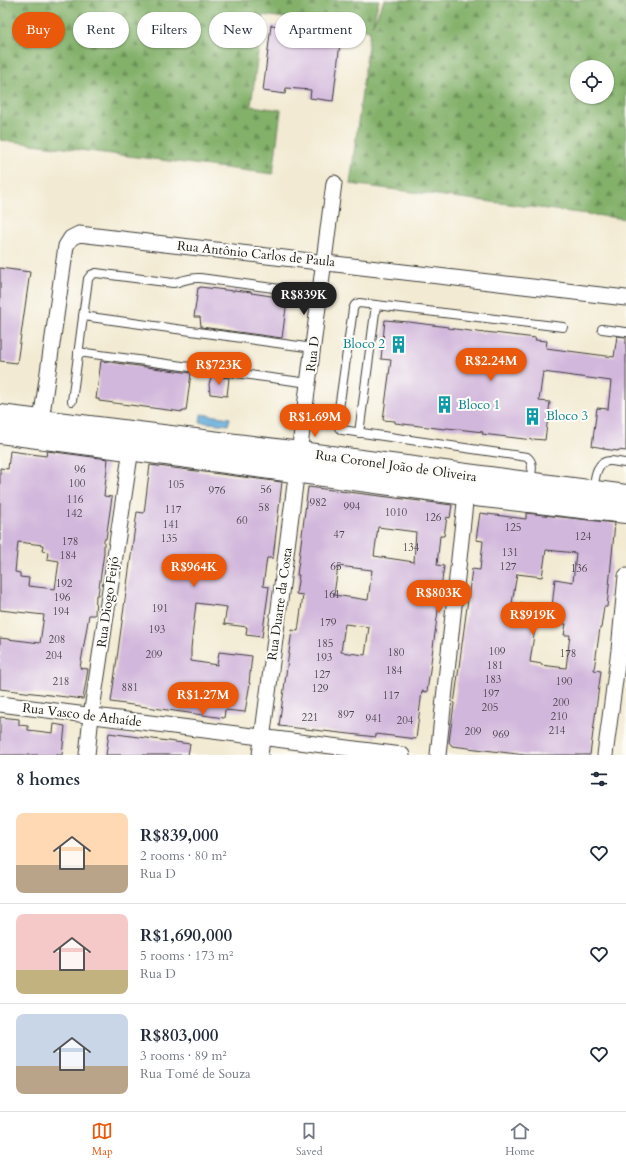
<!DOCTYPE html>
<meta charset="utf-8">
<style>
:root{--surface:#fff;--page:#f2f2f3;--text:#1f2937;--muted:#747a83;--line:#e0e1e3;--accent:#ea580c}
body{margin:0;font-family:Cardo,serif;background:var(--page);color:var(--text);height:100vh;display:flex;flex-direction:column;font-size:15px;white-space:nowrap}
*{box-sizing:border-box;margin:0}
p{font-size:13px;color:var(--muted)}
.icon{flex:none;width:22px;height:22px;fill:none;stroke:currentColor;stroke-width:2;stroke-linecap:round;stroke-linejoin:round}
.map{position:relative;height:755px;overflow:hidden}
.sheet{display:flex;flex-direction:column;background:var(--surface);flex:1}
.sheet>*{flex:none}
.guide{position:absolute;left:12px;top:12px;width:400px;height:36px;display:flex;gap:8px}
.buttons{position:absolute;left:570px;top:60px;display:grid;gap:8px}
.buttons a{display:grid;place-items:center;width:44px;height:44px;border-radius:50%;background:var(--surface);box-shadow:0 1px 3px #0004;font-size:20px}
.price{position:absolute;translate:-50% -34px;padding:0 9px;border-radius:14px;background:var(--accent);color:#fff;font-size:13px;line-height:26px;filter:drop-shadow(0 1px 2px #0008)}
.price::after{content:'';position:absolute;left:50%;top:24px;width:12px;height:9px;margin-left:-6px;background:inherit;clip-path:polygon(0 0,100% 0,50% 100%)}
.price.on{background:#222;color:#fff}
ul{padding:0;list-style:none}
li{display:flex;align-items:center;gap:12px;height:100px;padding:0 16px}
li+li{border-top:1px solid var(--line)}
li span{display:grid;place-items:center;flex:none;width:112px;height:80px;border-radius:8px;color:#555}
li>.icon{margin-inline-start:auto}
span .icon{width:48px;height:48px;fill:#fffc;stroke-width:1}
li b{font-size:17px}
h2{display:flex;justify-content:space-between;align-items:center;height:48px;padding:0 16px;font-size:17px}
.pill{padding:0 14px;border-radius:18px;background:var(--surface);box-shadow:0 1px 3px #0004;font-size:14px;line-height:36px}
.pill.on{background:var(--accent);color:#fff}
.tab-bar{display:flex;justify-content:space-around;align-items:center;height:56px;border-top:1px solid var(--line);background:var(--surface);font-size:11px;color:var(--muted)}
.tab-bar a{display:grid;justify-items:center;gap:2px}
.tab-bar .on{color:var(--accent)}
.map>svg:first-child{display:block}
.forest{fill:url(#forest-firs);stroke:#506643;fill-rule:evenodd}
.water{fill:url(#water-ripples);stroke:#40647b}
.building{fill:#d2b7dc;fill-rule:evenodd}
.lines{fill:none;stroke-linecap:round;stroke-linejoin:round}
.lane-casing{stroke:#3c3b37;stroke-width:10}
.street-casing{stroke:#3c3b37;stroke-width:17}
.secondary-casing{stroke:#3c3b37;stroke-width:24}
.lane{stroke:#fff;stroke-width:8}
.street{stroke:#fff;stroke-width:15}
.secondary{stroke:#fff;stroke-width:22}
.labels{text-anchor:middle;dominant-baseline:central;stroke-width:4;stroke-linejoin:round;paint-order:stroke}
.number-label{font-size:11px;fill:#4a434c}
.street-label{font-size:13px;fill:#1c1c1c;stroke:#fdfcf7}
.culture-label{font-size:13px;fill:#0d838f;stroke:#fdfcf7;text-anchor:start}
</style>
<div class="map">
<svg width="626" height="755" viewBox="0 0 626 755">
<defs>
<pattern id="forest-firs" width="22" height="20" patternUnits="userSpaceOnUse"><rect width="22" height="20" fill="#83b16a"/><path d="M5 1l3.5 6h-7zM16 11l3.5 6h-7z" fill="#6a8f56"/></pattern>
<pattern id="water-ripples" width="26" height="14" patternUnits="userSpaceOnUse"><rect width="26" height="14" fill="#63acda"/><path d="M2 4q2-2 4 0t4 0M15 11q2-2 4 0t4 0" fill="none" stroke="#518bb0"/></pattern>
</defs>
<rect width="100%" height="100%" fill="#fdfcf7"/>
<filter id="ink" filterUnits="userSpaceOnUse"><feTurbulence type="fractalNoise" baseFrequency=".025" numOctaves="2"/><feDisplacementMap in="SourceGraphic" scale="8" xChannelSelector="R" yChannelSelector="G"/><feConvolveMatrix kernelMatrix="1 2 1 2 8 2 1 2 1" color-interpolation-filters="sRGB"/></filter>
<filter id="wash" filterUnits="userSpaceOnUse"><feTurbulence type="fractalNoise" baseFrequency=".012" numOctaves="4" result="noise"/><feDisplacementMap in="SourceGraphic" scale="16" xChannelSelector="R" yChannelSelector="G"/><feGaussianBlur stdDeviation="0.9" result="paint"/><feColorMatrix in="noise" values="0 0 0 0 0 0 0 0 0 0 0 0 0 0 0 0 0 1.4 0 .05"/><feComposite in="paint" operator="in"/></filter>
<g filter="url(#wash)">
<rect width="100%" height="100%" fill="#f2ead2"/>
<!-- forest -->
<path class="forest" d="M0,0H379L372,26L384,0H626V219L350,184L370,30L263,15L251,106L281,110L273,174L0,140ZM577,67H607V97H577Z"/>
<!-- water -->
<path class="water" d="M201,414L230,418L228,425L200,422Z"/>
<g id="blocks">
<!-- building -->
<g class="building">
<path d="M271,25L295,28V30L341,35L333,101L310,98L311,90L286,88L285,94L263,91Z"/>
<path d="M0,268L30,272L17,363L0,361Z"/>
<path d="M200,287L234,291V290L252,292L251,293L285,298V299L287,300L282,338L201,327L200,317H194L198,288H200Z"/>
<path d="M385,320L409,322L448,327V328L485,333V332L536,338L535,340L547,341L546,348L614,357L617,336L626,337V451L618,450V451L604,449V448L592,446L597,408L608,409L611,381L543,372L539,401L550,402L545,440L533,439V440L482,434L483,432L457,429L446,428L445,429L395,423V421L383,420L391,360L381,359Z"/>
<path d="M101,361L191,373L186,411H183V412L99,401V399H96Z"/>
<path d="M212,376L229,378L227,396L210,394L209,384Z"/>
<path d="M10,451L46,456L47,451L108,459L104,496L112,497L106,539H104V553L98,595H96L95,615H89L80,668L88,669L83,699L0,689V638L40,643L44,615L0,610V468L8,469ZM18,542L43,545L42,551L48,552L47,559L59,561L55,589L28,586L29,578L20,577V573L15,572Z"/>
<path d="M150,465L282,482L273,558H267L263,586L269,587L262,637L246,635L247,627L224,624L227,607L196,603L191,648V661L217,665L219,652L252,656L249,683H250L245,712L225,710L224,718L111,702L137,512L144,513Z"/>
<path d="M308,487L452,505L450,518L447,517L444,536H440L437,565L444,566L427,692L422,691L416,739L376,734V737L279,726L292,630L298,631L303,595L296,594L299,575H297ZM378,527L416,532L414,562L374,556ZM338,566L372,570L368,600L334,595ZM345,624L369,627L365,655L341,652Z"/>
<path d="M480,513L526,519V513L615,523L607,607H604L601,628H600L594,670L601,671L590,755H525L452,746L449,742L472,569L480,570L483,541L476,540ZM546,550L576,553L573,582L555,579L552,607L512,603L517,574L542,577ZM536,621L566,624L564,635H570L566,668L541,665L542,664L530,662Z"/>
<path d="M0,717L19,719V725L28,726V730L53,733L54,724L65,726L62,755H0Z"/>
<path d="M109,733L190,744L188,755H106Z"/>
</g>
</g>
</g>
<g filter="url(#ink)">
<use href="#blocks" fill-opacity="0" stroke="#3c3b37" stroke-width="1"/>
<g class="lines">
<defs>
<g id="lane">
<path d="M83,316L313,348"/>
<path d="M602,329L626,332"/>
<path d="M78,352L309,383"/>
<path d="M72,401L88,279L91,275L96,273L173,283C184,281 188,277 200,278L288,290"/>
<path d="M359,433L376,305"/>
<path d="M530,483C531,473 535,463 527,457L342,430L339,428L337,423L353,309L355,305L359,303L563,327"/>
<path d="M593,491C595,480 595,461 610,461C615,461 621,463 626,463"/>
</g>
<g id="street">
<path d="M41,421L66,246L71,238L79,234L626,298"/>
<path d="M0,704L402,755"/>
<path d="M87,755L91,716L131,449"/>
<path d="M260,755L334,183"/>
<path d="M438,755L467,484"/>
<path d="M605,755L619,650L626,576"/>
</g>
<g id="secondary">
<path d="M0,416L300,453L626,496"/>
<path d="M0,432L466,494L626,512"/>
</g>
</defs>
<!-- lane casing -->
<use href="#lane" class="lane-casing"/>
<!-- street casing -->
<use href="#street" class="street-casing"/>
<!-- secondary casing -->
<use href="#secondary" class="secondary-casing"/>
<!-- lane -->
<use href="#lane" class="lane"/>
<!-- street -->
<use href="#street" class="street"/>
<!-- secondary -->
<use href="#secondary" class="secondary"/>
</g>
</g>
<!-- icons -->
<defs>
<symbol id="building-bare" viewBox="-9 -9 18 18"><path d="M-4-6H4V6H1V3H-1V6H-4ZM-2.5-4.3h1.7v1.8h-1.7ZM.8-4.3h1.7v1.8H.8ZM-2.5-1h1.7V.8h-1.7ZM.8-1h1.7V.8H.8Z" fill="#0f9aa8" stroke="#fdfcf7" stroke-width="2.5" paint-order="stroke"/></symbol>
</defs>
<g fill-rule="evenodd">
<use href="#building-bare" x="386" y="332" width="25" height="25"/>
<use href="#building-bare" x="432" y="392" width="25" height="25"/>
<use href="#building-bare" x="520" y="404" width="25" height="25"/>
</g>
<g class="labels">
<!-- number labels -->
<g class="number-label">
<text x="80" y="469">96</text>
<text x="77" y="483">100</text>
<text x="176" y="484">105</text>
<text x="266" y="489">56</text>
<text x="217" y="490">976</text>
<text x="75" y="499">116</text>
<text x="318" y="502">982</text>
<text x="352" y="506">994</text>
<text x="264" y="507">58</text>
<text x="173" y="509">117</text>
<text x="396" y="512">1010</text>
<text x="74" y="513">142</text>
<text x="433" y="517">126</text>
<text x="242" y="520">60</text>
<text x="171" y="524">141</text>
<text x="513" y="527">125</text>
<text x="339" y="534">47</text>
<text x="583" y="536">124</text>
<text x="169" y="538">135</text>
<text x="70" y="541">178</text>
<text x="411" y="547">134</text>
<text x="510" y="552">131</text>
<text x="68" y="555">184</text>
<text x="336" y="566">65</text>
<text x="508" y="566">127</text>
<text x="579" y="568">136</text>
<text x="64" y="583">192</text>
<text x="332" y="594">161</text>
<text x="62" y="597">196</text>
<text x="160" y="608">191</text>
<text x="61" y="611">194</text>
<text x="328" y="622">179</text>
<text x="157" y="629">193</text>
<text x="57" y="639">208</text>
<text x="325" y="643">185</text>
<text x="497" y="651">109</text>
<text x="396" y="652">180</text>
<text x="568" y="653">178</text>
<text x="154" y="654">209</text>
<text x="54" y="655">204</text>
<text x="324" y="657">193</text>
<text x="495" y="665">181</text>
<text x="394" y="670">184</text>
<text x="322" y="674">127</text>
<text x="493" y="679">183</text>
<text x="61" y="681">218</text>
<text x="564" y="681">190</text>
<text x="130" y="687">881</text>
<text x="320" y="688">129</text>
<text x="491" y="693">197</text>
<text x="391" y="695">117</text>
<text x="561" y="702">200</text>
<text x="490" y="707">205</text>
<text x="346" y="714">897</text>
<text x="559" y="716">210</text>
<text x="310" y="717">221</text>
<text x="374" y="718">941</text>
<text x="405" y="720">204</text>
<text x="557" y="730">214</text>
<text x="473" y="731">209</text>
<text x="501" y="734">969</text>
</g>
<!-- street labels -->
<g class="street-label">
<text transform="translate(256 254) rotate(6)">Rua Antônio Carlos de Paula</text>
<text transform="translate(313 354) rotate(-83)">Rua D</text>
<text transform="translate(396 466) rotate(8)">Rua Coronel João de Oliveira</text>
<text transform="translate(108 602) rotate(-82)">Rua Diogo Feijó</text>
<text transform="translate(280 604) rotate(-82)">Rua Duarte da Costa</text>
<text transform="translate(82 715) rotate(7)">Rua Vasco de Athaíde</text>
</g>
<!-- culture labels -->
<g class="culture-label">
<text x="385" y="344" text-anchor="end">Bloco 2</text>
<text x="458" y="405">Bloco 1</text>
<text x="546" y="416">Bloco 3</text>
</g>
</g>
</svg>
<div class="buttons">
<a><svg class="icon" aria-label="locate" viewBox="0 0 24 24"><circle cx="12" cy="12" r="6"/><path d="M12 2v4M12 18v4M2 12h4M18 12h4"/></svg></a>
</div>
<b class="price on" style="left:304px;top:316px">R$839K</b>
<b class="price" style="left:491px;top:382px">R$2.24M</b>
<b class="price" style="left:219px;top:386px">R$723K</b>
<b class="price" style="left:315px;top:438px">R$1.69M</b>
<b class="price" style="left:194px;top:588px">R$964K</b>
<b class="price" style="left:439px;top:614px">R$803K</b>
<b class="price" style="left:533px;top:636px">R$919K</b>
<b class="price" style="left:203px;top:716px">R$1.27M</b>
<div class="guide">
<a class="pill on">Buy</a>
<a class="pill">Rent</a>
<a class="pill">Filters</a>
<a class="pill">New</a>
<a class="pill">Apartment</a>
</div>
</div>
<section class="sheet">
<h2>8 homes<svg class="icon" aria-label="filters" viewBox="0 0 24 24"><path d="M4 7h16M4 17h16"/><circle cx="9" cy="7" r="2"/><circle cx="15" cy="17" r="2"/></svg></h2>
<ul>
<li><span style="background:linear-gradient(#ffd9b3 65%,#b9a48a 0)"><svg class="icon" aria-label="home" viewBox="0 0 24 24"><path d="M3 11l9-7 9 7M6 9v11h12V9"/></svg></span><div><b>R$839,000</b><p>2 rooms · 80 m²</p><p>Rua D</p></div><svg class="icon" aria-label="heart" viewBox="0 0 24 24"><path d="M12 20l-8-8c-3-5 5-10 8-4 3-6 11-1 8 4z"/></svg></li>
<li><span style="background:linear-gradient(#f6c9c9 70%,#c2b280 0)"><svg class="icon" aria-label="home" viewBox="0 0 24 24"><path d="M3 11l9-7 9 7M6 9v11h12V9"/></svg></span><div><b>R$1,690,000</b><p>5 rooms · 173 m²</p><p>Rua D</p></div><svg class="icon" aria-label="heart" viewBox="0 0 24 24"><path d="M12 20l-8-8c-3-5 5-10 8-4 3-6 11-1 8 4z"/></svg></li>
<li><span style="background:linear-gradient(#c9d6e8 65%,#b9a48a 0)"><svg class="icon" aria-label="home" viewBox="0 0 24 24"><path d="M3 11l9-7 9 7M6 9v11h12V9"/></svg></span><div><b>R$803,000</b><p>3 rooms · 89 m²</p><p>Rua Tomé de Souza</p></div><svg class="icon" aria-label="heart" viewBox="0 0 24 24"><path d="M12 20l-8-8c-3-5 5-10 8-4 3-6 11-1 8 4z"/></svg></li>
</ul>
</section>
<nav class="tab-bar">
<a class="on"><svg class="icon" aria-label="map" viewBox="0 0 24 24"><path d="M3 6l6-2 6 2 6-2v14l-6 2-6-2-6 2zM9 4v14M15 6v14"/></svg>Map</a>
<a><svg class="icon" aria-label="saved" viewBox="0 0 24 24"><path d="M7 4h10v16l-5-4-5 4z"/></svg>Saved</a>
<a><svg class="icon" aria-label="home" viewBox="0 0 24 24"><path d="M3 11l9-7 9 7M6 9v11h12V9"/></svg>Home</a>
</nav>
